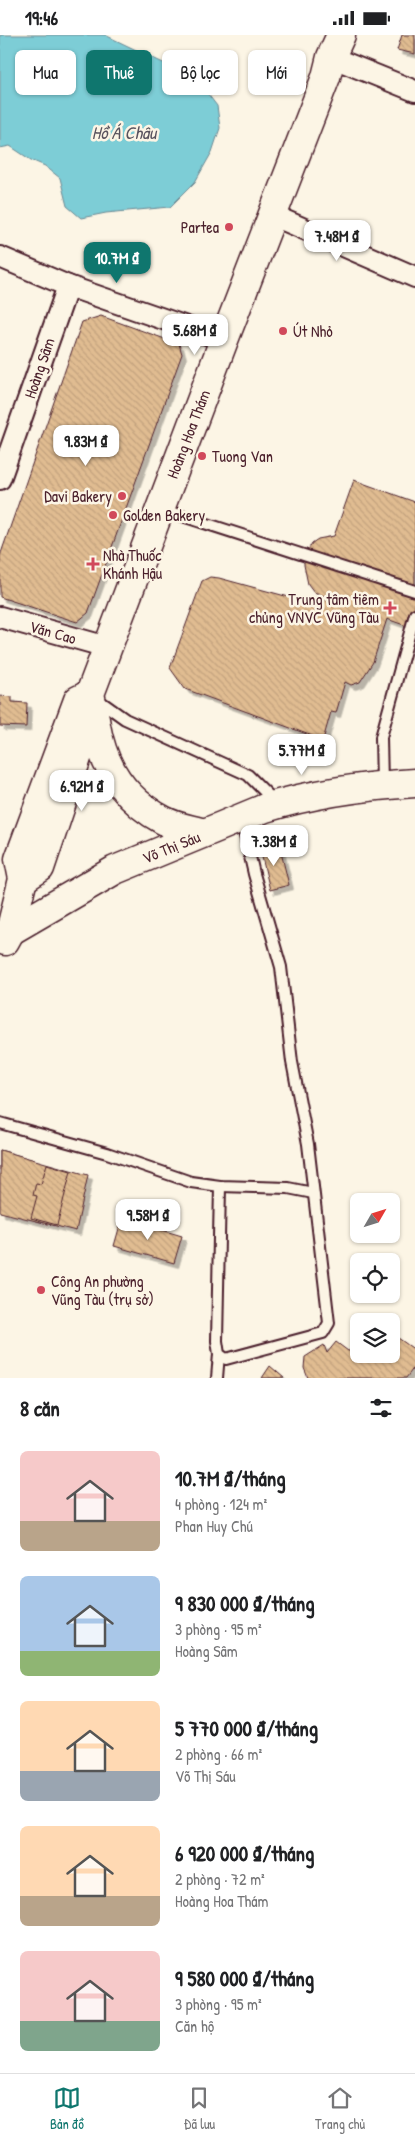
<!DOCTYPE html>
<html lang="vi">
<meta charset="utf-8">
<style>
:root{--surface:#fff;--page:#f6f6f6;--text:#202124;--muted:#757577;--line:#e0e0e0;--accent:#0f766e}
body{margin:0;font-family:"Patrick Hand",sans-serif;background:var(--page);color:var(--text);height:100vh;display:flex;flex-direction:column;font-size:19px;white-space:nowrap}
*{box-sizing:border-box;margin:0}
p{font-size:16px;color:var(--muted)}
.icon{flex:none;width:28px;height:28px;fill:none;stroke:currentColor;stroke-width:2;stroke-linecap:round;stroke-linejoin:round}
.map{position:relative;height:1343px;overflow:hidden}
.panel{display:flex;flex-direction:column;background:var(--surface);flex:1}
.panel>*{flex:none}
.banner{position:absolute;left:15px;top:15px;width:385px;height:45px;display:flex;gap:10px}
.needle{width:32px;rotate:51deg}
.buttons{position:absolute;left:350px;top:1158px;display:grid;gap:10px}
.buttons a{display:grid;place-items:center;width:50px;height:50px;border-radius:8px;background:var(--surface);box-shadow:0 1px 4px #0004;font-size:25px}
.price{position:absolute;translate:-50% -42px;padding:0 11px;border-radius:10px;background:#fff;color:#222;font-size:16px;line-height:32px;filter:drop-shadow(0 1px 2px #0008)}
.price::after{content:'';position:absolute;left:50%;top:30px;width:15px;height:11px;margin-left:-8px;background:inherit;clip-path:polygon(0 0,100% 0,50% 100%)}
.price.current{background:var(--accent);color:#fff}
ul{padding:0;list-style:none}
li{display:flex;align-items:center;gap:15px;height:125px;padding:0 20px}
li span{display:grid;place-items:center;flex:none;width:140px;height:100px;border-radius:8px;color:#555}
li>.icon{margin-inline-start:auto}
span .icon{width:60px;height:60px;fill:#fffc;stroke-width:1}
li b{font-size:21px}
h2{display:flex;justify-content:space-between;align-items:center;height:60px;padding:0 20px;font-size:21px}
.chip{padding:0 18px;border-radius:8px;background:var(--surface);box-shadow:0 1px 4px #0004;font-size:18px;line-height:45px}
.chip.current{background:var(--accent);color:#fff}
.status{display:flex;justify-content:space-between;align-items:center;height:35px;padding:0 25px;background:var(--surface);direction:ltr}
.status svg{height:14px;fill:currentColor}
.tab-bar{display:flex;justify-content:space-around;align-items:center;height:70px;border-top:1px solid var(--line);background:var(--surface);font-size:14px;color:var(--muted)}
.tab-bar a{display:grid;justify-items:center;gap:2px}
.tab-bar .current{color:var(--accent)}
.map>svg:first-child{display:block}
.water{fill:#7dcdd6;stroke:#698792}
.building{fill:url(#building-back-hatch);stroke:#4a1f2b;filter:url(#shadow)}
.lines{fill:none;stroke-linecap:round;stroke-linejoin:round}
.lane-casing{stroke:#4a1f2b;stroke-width:14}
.street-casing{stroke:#4a1f2b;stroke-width:24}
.secondary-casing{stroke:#4a1f2b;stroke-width:31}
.lane{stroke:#fcf5e5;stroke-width:10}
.street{stroke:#fcf5e5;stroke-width:20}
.secondary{stroke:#fcf5e5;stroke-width:28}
.poi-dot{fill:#d1495b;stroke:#fcf5e5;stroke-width:2}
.labels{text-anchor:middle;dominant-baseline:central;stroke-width:5;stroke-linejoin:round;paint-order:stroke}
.poi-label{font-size:16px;fill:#4a1f2b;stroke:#fcf5e5;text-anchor:start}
.street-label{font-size:16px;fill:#4a1f2b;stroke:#fcf5e5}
.water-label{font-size:18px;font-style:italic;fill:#59535e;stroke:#fcf5e5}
</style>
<div class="status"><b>19:46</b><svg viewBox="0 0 49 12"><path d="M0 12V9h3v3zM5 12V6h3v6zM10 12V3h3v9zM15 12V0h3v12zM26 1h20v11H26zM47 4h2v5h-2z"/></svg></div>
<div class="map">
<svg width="415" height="1343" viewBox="0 0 415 1343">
<defs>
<pattern id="building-back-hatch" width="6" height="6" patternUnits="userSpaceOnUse" patternTransform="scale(1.25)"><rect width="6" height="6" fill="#e0bc91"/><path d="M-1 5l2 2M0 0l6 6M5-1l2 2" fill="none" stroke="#c2a17d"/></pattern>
<filter id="shadow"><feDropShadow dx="4.5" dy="4.5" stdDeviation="0" flood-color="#0004"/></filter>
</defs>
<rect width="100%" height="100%" fill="#fcf5e5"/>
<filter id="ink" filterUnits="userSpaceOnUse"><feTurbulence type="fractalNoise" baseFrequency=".02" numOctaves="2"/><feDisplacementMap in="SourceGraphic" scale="10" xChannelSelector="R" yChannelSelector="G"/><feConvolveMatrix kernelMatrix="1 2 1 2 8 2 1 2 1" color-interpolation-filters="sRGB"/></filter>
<g filter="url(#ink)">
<!-- water -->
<path class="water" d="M0,0H105L184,38L201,50L217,71L220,93L212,117L195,147L170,172L106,178L81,183L67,171L60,143L45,131L31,125L10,111L0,113Z"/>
<!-- building -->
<g class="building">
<path d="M402,0H415V19L397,15Z"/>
<path d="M101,281L179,309L182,319L88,578L77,587L0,562V521L82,287Z"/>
<path d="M354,445L415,467V594L387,584L373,627L360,647L351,650L345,647L336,678L331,677L323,705L185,654L170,633L202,546L210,542L219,543L322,571L327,562L314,557L308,549L304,530V522L312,508L318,504L334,501Z"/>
<path d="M0,661L12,662V667L27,668L26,692L0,691Z"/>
<path d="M279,809L289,850L270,855L260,814Z"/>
<path d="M0,1115L47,1129L42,1146L0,1135Z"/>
<path d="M0,1115L88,1140L76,1196L0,1177Z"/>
<path d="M47,1129L71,1136L57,1190L31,1183L37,1161L33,1160L36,1148L41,1149Z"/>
<path d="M122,1183L182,1201L174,1228L114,1211Z"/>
<path d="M391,1298L415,1315V1331L406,1343H308L304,1333L305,1322L324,1310L327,1318L336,1307L348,1316L359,1314V1319H391Z"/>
<path d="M270,1331L284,1343H262Z"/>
</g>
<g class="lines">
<defs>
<g id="lane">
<path d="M161,474L415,556"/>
<path d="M97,664L125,684L248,740L275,767"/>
<path d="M382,749L381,702L415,579"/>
<path d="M0,1088L107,1118L191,1147L220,1151L288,1153L313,1158"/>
<path d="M220,1151L217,1306L219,1319L226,1324L323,1298L329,1288L308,1109L292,1027L281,932L254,839L241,783"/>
<path d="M217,1343L219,1319"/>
</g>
<g id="street">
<path d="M331,22L415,56"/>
<path d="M272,180L415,242"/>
<path d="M0,222L68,251L224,305"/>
<path d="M0,444L68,251"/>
<path d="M0,582L107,612"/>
</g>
<g id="secondary">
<path d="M204,798C191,794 175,792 163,785C131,768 108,740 99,704C95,689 94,674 90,659L224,305L326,42L331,22L341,0"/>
<path d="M23,844L40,833L91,681"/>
<path d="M0,902L115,835L265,773C314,758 364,751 415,748"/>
<path d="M5,906L10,897L23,844L19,824L78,665L90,659"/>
</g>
</defs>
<!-- lane casing -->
<use href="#lane" class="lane-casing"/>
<!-- street casing -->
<use href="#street" class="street-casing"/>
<!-- secondary casing -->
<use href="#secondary" class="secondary-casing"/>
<!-- lane -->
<use href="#lane" class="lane"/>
<!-- street -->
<use href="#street" class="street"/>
<!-- secondary -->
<use href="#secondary" class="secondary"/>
</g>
</g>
<!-- markers -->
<g class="poi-dot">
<circle cx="229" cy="192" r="5"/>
<circle cx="283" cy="296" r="5"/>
<circle cx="202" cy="421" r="5"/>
<circle cx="122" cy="461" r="5"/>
<circle cx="113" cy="480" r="5"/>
<path d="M90.5 521.5h5v5h5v5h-5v5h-5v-5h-5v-5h5z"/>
<path d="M387.5 565.5h5v5h5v5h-5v5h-5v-5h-5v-5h5z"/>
<circle cx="41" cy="1255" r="5"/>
</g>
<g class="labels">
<!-- poi labels -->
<g class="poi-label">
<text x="219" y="192" text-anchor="end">Partea</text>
<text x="293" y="296">Út Nhỏ</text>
<text x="212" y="421">Tuong Van</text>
<text x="112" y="461" text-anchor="end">Davi Bakery</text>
<text x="123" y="480">Golden Bakery</text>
<text x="103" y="520">Nhà Thuốc<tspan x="103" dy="18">Khánh Hậu</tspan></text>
<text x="379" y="564" text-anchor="end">Trung tâm tiêm<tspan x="379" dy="18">chủng VNVC Vũng Tàu</tspan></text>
<text x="51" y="1246">Công An phường<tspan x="51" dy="18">Vũng Tàu (trụ sở)</tspan></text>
</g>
<!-- street labels -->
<g class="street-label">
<text transform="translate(39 333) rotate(-71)">Hoàng Sâm</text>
<text transform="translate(188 399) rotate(-69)">Hoàng Hoa Thám</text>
<text transform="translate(53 597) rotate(16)">Văn Cao</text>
<text transform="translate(171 812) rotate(-22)">Võ Thị Sáu</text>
</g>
<!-- water labels -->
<g class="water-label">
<text x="124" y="97">Hồ Á Châu</text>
</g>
</g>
</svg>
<div class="buttons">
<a><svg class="needle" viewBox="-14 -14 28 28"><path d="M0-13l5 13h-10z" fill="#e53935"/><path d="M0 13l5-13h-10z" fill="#757577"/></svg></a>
<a><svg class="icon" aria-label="locate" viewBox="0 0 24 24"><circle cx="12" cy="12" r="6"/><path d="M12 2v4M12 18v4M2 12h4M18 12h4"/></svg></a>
<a><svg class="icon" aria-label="layers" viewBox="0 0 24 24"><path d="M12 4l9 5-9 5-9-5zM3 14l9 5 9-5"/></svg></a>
</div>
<b class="price" style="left:337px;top:227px">7.48M ₫</b>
<b class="price current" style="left:117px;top:249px">10.7M ₫</b>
<b class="price" style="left:195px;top:321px">5.68M ₫</b>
<b class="price" style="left:86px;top:432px">9.83M ₫</b>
<b class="price" style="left:302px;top:741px">5.77M ₫</b>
<b class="price" style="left:82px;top:777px">6.92M ₫</b>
<b class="price" style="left:274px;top:832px">7.38M ₫</b>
<b class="price" style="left:148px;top:1206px">9.58M ₫</b>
<div class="banner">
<a class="chip">Mua</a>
<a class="chip current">Thuê</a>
<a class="chip">Bộ lọc</a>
<a class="chip">Mới</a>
</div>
</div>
<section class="panel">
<h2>8 căn<svg class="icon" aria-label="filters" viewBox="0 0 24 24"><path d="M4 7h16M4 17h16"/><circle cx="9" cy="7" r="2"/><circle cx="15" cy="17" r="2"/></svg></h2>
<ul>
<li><span style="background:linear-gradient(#f6c9c9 70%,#b9a48a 0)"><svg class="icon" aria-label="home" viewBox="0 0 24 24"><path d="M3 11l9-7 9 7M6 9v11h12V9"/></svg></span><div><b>10.7M ₫/tháng</b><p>4 phòng · 124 m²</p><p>Phan Huy Chú</p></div></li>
<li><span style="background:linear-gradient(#a9c7e8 75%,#8fb573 0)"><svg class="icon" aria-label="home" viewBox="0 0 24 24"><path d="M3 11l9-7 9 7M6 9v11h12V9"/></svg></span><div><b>9 830 000 ₫/tháng</b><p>3 phòng · 95 m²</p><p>Hoàng Sâm</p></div></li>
<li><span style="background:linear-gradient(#ffd9b3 70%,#9aa5b1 0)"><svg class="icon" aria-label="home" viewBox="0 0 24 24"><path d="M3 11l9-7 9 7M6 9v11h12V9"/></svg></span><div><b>5 770 000 ₫/tháng</b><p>2 phòng · 66 m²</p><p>Võ Thị Sáu</p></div></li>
<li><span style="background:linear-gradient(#ffd9b3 70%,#b9a48a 0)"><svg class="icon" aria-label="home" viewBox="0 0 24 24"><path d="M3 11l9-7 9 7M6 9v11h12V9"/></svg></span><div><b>6 920 000 ₫/tháng</b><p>2 phòng · 72 m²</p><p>Hoàng Hoa Thám</p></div></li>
<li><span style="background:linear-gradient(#f6c9c9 70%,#7fa58c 0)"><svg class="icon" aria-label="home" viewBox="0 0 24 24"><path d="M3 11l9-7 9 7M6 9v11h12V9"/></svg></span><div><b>9 580 000 ₫/tháng</b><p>3 phòng · 95 m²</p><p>Căn hộ</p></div></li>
</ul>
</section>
<nav class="tab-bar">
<a class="current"><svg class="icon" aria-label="map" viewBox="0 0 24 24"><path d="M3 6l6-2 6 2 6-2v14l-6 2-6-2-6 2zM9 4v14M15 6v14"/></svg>Bản đồ</a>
<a><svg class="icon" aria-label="saved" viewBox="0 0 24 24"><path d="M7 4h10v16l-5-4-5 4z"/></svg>Đã lưu</a>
<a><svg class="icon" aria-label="home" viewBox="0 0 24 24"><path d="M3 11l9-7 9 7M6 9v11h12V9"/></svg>Trang chủ</a>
</nav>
